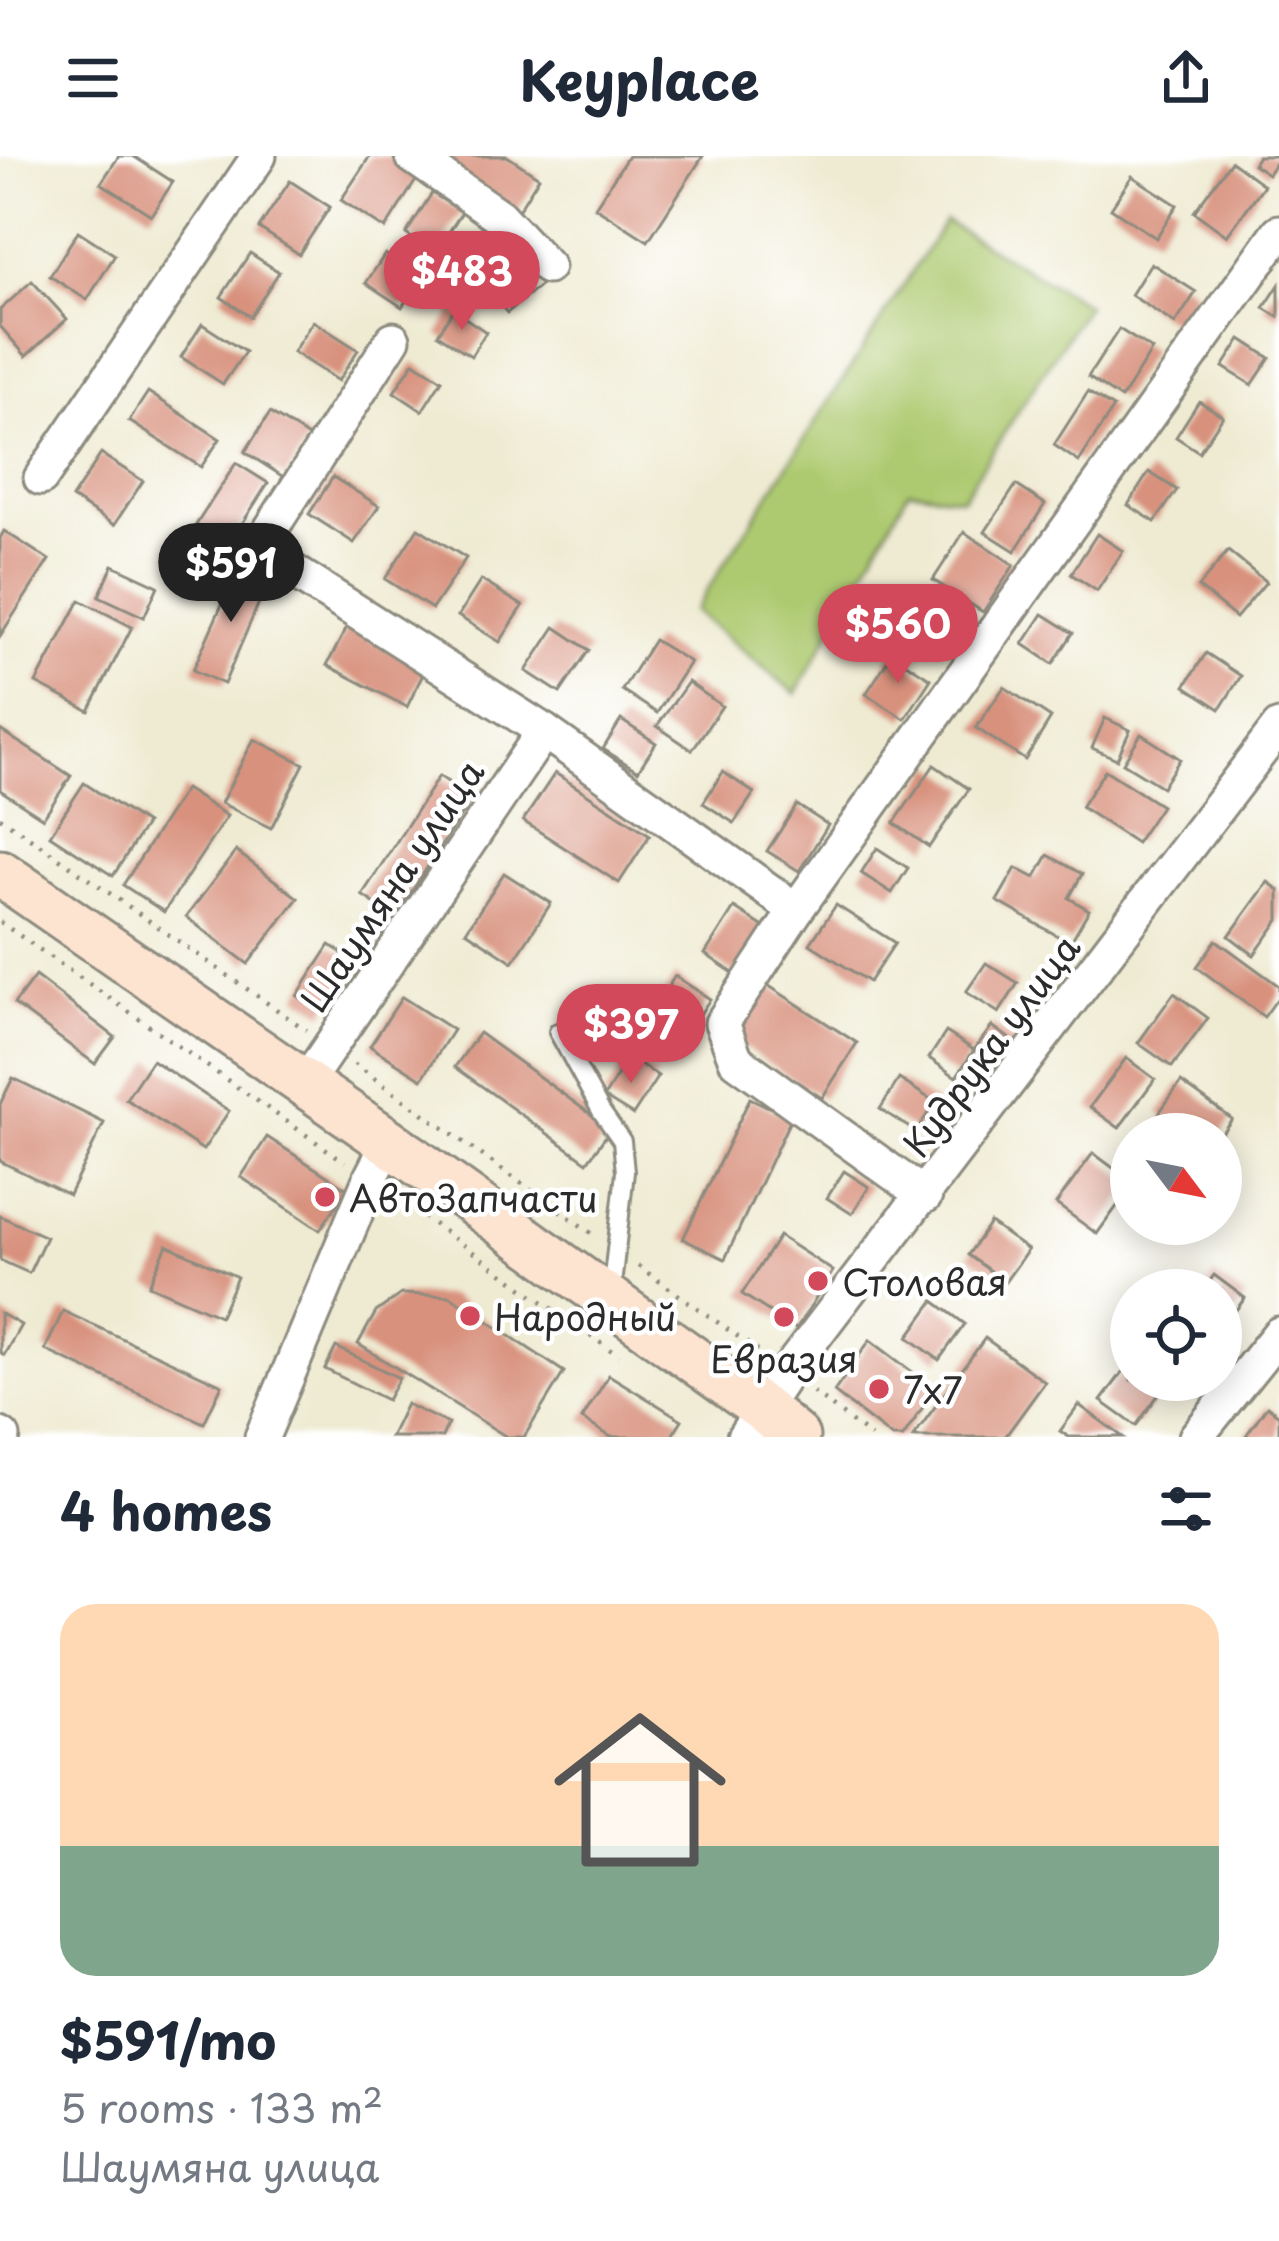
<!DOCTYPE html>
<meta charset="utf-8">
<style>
:root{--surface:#fff;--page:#f2f2f3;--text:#1f2937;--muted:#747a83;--accent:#d1495b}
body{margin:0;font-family:"Playpen Sans",sans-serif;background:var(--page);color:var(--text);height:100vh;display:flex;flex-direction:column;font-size:45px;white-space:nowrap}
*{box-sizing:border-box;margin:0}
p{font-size:39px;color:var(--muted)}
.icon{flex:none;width:66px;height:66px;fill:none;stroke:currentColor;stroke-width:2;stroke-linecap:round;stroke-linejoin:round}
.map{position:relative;height:1281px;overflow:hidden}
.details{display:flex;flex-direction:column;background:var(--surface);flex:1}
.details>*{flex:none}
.needle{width:78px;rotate:122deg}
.fabs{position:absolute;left:1110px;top:957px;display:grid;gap:24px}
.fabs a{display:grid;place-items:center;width:132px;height:132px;border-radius:50%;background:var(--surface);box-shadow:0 6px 30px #0003;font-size:60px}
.price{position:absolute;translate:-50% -102px;padding:0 27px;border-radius:42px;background:var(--accent);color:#fff;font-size:39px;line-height:78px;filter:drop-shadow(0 3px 6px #0008)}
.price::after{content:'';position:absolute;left:50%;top:72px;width:36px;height:27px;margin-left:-18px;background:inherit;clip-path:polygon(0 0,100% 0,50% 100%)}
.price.active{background:#222;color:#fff}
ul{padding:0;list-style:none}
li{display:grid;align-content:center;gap:24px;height:636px;padding:0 60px}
li span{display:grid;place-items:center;height:372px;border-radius:36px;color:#555}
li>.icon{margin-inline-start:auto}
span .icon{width:216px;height:216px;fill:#fffc;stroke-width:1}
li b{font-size:51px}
h2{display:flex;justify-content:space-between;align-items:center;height:144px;padding:0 60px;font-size:51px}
header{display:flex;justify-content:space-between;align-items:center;height:156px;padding:0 60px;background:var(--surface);font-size:54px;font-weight:700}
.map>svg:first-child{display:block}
.green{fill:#aeca71;stroke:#6c7a4e;stroke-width:3}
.building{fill:#d8917d}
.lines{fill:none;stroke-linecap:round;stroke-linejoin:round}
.service-casing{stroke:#8d8b7f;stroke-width:22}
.minor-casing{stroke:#8d8b7f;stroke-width:39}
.secondary-casing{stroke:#8d8b7f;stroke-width:51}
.path{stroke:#8d8b7f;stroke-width:4.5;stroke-dasharray:3 9;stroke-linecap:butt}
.service{stroke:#fff;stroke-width:16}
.minor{stroke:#fff;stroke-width:33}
.secondary{stroke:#fde4d1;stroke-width:45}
.poi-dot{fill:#d1495b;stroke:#fff;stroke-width:4.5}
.labels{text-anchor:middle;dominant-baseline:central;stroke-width:9;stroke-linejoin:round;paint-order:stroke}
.street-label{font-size:36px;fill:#2b2b2b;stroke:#fff}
.poi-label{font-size:36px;fill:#2b2b2b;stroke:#fff;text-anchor:start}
</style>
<header><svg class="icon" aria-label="menu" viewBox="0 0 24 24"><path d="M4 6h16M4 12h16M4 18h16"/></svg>Keyplace<svg class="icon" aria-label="share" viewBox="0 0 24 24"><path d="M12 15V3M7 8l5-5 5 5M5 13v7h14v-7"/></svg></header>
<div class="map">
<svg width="1279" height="1281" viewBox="0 0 1279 1281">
<rect width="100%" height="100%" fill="#fff"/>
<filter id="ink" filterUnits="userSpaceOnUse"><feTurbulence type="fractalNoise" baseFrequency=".00833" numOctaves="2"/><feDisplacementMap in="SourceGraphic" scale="24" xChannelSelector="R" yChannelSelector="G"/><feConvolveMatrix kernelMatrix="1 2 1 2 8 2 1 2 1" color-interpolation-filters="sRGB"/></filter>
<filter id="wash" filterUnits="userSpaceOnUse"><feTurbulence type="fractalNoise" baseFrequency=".004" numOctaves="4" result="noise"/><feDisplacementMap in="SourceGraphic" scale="48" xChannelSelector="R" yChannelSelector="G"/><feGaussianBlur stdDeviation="2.7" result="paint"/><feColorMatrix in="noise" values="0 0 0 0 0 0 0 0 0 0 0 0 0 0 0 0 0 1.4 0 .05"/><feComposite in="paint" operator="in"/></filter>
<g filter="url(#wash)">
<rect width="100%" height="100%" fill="#efebd3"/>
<!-- green -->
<path class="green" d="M945,65L1087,149L962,342L909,334L796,538L694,455Z"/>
<g id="blocks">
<!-- building -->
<g class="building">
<path d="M119,0H133L173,26L151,59L101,27Z"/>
<path d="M370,0H392L420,18L385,73L341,44Z"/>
<path d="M426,0H507L539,21L516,58Z"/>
<path d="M628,0H703L648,85L595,51Z"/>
<path d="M1258,0H1279V1L1268,18L1253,8Z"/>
<path d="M1231,5L1264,29L1227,80L1194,56Z"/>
<path d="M1132,20L1177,49L1156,82L1111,52Z"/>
<path d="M290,25L330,51L299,98L259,72Z"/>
<path d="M432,37L462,56L435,97L406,78Z"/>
<path d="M78,75L115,99L87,144L50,120Z"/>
<path d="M514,94L542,128L507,157L479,123Z"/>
<path d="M250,97L279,116L250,161L221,141Z"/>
<path d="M385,98L421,122L402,151L366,127Z"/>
<path d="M1151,107L1196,136L1175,168L1131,139Z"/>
<path d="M32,125L67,163L26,200L0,170V154Z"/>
<path d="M1279,129V161L1264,152Z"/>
<path d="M453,154L486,176L471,200L438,178Z"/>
<path d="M313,165L358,194L338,225L293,196Z"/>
<path d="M202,168L245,196L223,228L181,201Z"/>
<path d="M1119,173L1152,194L1121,243L1088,221Z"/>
<path d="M1241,183L1270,202L1252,229L1223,211Z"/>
<path d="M414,206L442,224L422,255L394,236Z"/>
<path d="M148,236L220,283L201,311L129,265Z"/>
<path d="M1088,236L1113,252L1079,306L1054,289Z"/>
<path d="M1199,245L1223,260L1199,296L1176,281Z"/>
<path d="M270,257L310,282L285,322L245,296Z"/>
<path d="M101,298L143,325L114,369L72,342Z"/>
<path d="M236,307L268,327L228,390L196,369Z"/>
<path d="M1149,316L1177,334L1155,366L1128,349Z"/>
<path d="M333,321L379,350L354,387L309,358Z"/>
<path d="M1016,329L1045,348L1015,395L985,376Z"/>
<path d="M418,372L466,402L432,453L385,423Z"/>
<path d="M4,375L49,404L0,480V382Z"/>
<path d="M964,376L1014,409L983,456L933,424Z"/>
<path d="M1097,378L1123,395L1097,435L1071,418Z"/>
<path d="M1228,395L1266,426L1236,462L1198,431Z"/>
<path d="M113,409L158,430L144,461L99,440Z"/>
<path d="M239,410L269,423L224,528L193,514Z"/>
<path d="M481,424L523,450L500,486L458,460Z"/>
<path d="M80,444L132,471L89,555L36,527Z"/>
<path d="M1043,458L1073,477L1053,508L1023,488Z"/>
<path d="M347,471L426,512L407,551L327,509Z"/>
<path d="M555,471L589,494L560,537L526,515Z"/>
<path d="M654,484L690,506L657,557L622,534Z"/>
<path d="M1206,497L1241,520L1220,553L1185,530Z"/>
<path d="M892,498L931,523L905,563L866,538Z"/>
<path d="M688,526L722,550L692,594L657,570Z"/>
<path d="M1004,531L1051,562L1025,604L976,572Z"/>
<path d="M1105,562L1130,574L1117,603L1092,592Z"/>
<path d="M621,564L656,587L638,615L603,593Z"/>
<path d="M0,574L71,620L43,662L0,634Z"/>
<path d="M1141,578L1180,603L1162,631L1123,607Z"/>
<path d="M254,583L304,608L271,672L221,647Z"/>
<path d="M934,609L969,633L929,691L894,667Z"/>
<path d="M1105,614L1161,650L1136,687L1081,651Z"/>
<path d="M723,616L754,637L734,667L703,647Z"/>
<path d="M555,617L650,679L619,727L523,665Z"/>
<path d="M439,620L472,642L395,761L362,739Z"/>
<path d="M84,627L146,668L113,720L50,679Z"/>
<path d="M185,633L227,660L164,756L123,729Z"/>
<path d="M797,649L828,669L799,715L767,695Z"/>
<path d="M877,692L908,712L892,737L861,717Z"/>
<path d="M236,695L298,742L248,808L186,761Z"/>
<path d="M1048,699L1082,718L1069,742L1089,754L1070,787L997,745L1016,712L1035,722Z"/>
<path d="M504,717L551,747L513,806L466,775Z"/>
<path d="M1268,726L1279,734V764L1254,799L1229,780Z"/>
<path d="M836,749L895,787L869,826L810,788Z"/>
<path d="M734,752L765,772L736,819L705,798Z"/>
<path d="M1216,784L1279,830V840L1264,861L1197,811Z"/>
<path d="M330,789L357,807L324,857L297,840Z"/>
<path d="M986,807L1018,827L999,857L966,836Z"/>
<path d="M35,820L115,881L95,908L14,848Z"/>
<path d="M675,820L710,843L683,884L648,861Z"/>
<path d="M766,828L857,887L822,942L731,883Z"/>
<path d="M1174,837L1208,862L1172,911L1138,887Z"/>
<path d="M402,841L453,874L422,923L370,890Z"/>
<path d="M992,870L1018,889L1000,913L974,894L956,921L929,902L946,876L974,894Z"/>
<path d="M479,877L611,973L587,1006L455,911Z"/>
<path d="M629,901L658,920L633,959L604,941Z"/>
<path d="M1126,902L1155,923L1119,972L1090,951Z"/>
<path d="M152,904L229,955L203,994L126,943Z"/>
<path d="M13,922L104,967L69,1039L0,1005V948Z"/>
<path d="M899,923L935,946L916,976L880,953Z"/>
<path d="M1181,926L1232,963L1221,978H1189L1159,957Z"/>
<path d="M750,942L791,962L725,1103L683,1083Z"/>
<path d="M267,981L347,1033L320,1074L241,1021Z"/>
<path d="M1093,997L1131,1025V1031L1097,1078L1056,1048Z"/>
<path d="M844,1015L869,1031L852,1058L827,1042Z"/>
<path d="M0,1060L46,1081L29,1117L0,1104Z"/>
<path d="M990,1067L1028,1094L1005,1126L968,1099Z"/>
<path d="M779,1080L833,1115L796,1173L742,1138Z"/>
<path d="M167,1089L237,1121L220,1160L149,1129Z"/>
<path d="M1214,1119L1245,1142L1221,1174V1134H1203Z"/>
<path d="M401,1138L450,1140L564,1216L524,1281H507L358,1188L376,1156Z"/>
<path d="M934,1145L965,1168L939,1204L908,1181Z"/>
<path d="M63,1155L222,1229L204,1267L45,1194Z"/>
<path d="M0,1157L21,1169L4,1199L0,1196Z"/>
<path d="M985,1182L1045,1226L1005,1281H913Z"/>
<path d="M870,1184L935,1233L903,1281H892L834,1236Z"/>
<path d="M336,1191L399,1222L387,1244L325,1213Z"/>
<path d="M1125,1213L1131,1218V1224H1140L1159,1238L1136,1270L1101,1245Z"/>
<path d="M609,1219L682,1264L671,1281H611L582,1263Z"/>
<path d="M406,1248L448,1268L442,1281H390Z"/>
<path d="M1079,1249L1123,1281H1069L1060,1275Z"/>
<path d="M1267,1250L1279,1259V1281H1245Z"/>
</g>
</g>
</g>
<g filter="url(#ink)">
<use href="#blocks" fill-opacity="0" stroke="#8d8b7f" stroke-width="3"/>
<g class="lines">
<defs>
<path id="service" d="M558,876L601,955L622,985L625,1016L611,1138"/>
<g id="minor">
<path d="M412,0L499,60L547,111"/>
<path d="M393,183L258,393L544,575L796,754"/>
<path d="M41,322L259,0"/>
<path d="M304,929L544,575"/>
<path d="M925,1040L736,904L722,867L796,754L1279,76"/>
<path d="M0,1279L3,1281"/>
<path d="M262,1281L370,1023L389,986"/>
<path d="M744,1281L787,1216L1279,571"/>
<path d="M1196,1281L1279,1178"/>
</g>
<path id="secondary" d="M0,717L389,986L761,1252L796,1281"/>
</defs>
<!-- service casing -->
<use href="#service" class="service-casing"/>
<!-- minor casing -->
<use href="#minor" class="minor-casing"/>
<!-- secondary casing -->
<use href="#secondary" class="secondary-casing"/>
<!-- path -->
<g class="path">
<path d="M0,661L306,874"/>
<path d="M0,766L345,1006"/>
<path d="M354,908L594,1079"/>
<path d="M394,1040L619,1200"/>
<path d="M638,1110L761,1197"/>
<path d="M813,1236L871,1281"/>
</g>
<!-- service -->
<use href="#service" class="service"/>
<!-- minor -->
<use href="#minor" class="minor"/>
<!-- secondary -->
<use href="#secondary" class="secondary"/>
</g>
</g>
<!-- markers -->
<g class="poi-dot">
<circle cx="325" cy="1041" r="12"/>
<circle cx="818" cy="1125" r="12"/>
<circle cx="470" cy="1160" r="12"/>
<circle cx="784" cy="1161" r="12"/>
<circle cx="879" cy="1233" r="12"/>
</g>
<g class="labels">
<!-- street labels -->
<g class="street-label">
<text transform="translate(391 729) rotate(-56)">Шаумяна улица</text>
<text transform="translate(990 889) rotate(-53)">Кудрука улица</text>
</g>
<!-- poi labels -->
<g class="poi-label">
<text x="349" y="1041">АвтоЗапчасти</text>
<text x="842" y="1125">Столовая</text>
<text x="494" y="1160">Народный</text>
<text x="784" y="1202" text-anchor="middle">Евразия</text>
<text x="903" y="1233">7x7</text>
</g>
</g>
</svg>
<div class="fabs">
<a><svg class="needle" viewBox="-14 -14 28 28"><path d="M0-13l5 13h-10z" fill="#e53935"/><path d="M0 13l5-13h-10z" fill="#747a83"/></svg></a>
<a><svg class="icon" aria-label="locate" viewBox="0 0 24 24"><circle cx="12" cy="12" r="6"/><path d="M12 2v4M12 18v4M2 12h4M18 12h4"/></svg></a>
</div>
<b class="price" style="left:462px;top:177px">$483</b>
<b class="price active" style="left:231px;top:469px">$591</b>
<b class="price" style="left:898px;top:530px">$560</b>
<b class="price" style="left:631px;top:930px">$397</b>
</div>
<section class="details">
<h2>4 homes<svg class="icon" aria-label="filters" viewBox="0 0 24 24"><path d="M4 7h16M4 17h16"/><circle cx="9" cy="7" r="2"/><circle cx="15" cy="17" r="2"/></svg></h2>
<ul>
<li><span style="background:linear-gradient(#ffd9b3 65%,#7fa58c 0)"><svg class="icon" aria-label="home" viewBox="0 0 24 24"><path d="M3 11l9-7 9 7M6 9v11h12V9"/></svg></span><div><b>$591/mo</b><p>5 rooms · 133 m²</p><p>Шаумяна улица</p></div></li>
</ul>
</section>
